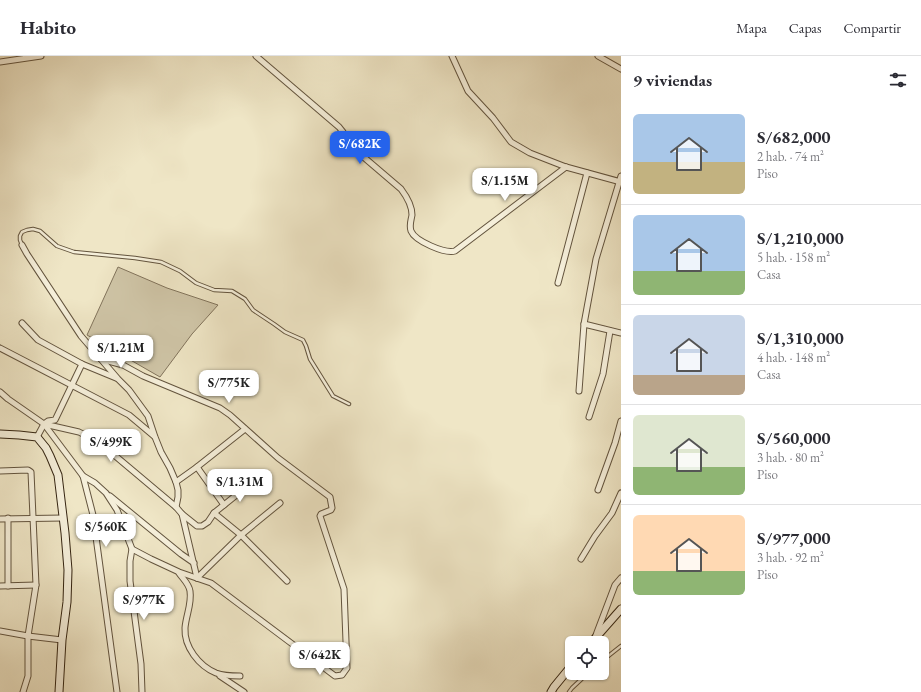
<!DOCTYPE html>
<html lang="es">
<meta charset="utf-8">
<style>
:root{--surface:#fff;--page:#f2f2f3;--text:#2b2b33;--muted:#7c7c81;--line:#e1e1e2;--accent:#2563eb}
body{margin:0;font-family:"EB Garamond",serif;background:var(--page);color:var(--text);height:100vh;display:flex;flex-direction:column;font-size:15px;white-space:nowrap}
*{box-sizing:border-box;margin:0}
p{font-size:13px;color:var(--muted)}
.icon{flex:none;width:22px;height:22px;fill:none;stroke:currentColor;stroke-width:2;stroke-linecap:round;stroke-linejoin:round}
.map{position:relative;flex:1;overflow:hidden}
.sheet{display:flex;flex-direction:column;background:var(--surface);width:300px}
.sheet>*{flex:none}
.controls{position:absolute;left:565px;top:580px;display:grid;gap:8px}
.controls a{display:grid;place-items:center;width:44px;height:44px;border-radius:6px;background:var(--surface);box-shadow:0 1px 3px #0004;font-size:20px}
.price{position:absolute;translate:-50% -34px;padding:0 9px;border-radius:8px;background:#fff;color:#222;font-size:13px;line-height:26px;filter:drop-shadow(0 1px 2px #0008)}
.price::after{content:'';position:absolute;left:50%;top:24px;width:12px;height:9px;margin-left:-6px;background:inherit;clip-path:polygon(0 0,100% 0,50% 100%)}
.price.active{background:var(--accent);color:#fff}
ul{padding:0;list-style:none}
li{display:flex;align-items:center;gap:12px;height:100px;padding:0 12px}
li+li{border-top:1px solid var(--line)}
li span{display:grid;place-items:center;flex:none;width:112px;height:80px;border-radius:6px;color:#555}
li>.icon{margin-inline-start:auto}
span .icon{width:48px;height:48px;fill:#fffc;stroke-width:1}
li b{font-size:17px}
h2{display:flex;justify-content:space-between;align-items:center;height:48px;padding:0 12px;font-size:17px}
header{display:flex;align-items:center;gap:24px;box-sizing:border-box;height:56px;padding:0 20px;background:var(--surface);border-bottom:1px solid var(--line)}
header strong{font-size:19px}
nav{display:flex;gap:22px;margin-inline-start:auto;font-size:14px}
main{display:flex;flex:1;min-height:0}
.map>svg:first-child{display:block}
.green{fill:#cfc5a7;stroke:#82745c}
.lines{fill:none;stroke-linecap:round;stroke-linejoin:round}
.service-casing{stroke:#63543e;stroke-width:4.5}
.minor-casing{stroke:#63543e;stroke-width:7}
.secondary-casing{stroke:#342411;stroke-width:9}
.service{stroke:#f5efda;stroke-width:2.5}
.minor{stroke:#f5efda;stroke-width:5}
.secondary{stroke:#f5efda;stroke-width:7}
</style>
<header>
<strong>Habito</strong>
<nav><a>Mapa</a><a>Capas</a><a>Compartir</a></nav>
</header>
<main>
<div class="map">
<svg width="621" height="636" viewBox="0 0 621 636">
<rect width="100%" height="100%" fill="#efe6c6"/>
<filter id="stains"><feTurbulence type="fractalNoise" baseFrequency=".005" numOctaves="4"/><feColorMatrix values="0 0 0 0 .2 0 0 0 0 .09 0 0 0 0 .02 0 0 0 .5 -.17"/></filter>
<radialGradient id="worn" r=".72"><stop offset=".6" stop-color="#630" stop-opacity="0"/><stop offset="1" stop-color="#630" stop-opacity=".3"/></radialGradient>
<!-- green -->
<path class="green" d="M118,211L167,232L218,249L192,278L160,321L87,279Z"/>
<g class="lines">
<defs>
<g id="service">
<path d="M22,189L20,184V180L22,176L27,174L33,173L40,175L57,190L74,196L135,202L161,206L180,215L196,227L214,234L232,235L245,243L253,254L274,268L285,276L303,284L306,290L310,303L333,340L349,348"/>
<path d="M602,605L621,590"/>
<path d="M569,636L572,632L588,617"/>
</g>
<g id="minor">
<path d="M256,0L339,71L343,76L346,86L401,133C407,141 412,149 412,159C411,165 409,169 411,175C415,185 445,198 455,195L566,111"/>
<path d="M452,0L468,35L493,62L511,86L530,97L566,111L621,126"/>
<path d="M598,0L621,13"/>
<path d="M0,6L41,0"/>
<path d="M621,120L596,203L584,268L621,277"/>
<path d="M22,189L27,198L81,280L118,323L129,334L148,360L155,381L161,396L170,412L176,426L178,434V441L176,451"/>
<path d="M558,227L587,117"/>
<path d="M22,267L38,284L82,308L56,362L55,364L48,365L44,368"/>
<path d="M0,292L129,359L154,380"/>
<path d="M101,303L123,309L143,320L220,352L230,359L278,402L330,441L332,452L331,454L321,458L320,460L344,533L347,612L342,619L335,620L211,527L179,516L151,503L132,493"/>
<path d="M82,308L116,322"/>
<path d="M579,335L584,268"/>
<path d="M0,336L8,343L44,368L83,420L93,459L117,636"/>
<path d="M589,361L603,318L610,275"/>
<path d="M37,381L44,368L79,376L102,388L113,398L176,451L182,458L197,522"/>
<path d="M197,411L224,449"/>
<path d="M0,415L28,414L31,416L36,529L28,580V620L23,636"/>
<path d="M83,420L95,427L106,437L117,454L132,493L130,505V525L141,608L142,636"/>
<path d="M176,426L197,411L245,373"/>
<path d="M598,434L615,387L621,365"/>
<path d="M110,440L181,498L194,507"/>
<path d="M214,457L241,479L287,525"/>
<path d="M182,458L197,470H202L208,466L214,457L255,424"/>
<path d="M8,462V530"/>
<path d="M0,463L63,462"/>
<path d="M581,503L595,480L612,457L621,437"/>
<path d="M179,517C183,523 189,528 190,535C192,548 186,559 185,572C184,591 199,610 216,617C224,620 232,620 240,620"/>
<path d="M197,522L241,479L280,447"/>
<path d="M0,530L36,529"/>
<path d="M0,575L28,580L62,584"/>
<path d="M596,579L615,529L621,522"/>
<path d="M220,620L244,636"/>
</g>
<g id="secondary">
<path d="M0,378L19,379L37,381L46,392L50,400L58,419L65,477L68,514L67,546L62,584L59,636"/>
<path d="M591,587L621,553"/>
<path d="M551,636L554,631L572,609"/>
</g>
</defs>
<!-- service casing -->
<use href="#service" class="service-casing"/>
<!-- minor casing -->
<use href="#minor" class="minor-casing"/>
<!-- secondary casing -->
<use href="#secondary" class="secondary-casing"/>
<!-- service -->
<use href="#service" class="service"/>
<!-- minor -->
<use href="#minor" class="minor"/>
<!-- secondary -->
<use href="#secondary" class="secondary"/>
</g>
<rect width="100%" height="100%" filter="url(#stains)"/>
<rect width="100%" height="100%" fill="url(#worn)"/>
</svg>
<div class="controls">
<a><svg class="icon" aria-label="locate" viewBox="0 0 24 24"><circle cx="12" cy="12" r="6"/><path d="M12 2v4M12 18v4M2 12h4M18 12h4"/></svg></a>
</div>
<b class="price active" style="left:360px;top:109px">S/682K</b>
<b class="price" style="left:505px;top:146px">S/1.15M</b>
<b class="price" style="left:121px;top:313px">S/1.21M</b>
<b class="price" style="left:229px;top:348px">S/775K</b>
<b class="price" style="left:111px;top:407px">S/499K</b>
<b class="price" style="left:240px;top:447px">S/1.31M</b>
<b class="price" style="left:106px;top:492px">S/560K</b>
<b class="price" style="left:144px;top:565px">S/977K</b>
<b class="price" style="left:320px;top:620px">S/642K</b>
</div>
<section class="sheet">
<h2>9 viviendas<svg class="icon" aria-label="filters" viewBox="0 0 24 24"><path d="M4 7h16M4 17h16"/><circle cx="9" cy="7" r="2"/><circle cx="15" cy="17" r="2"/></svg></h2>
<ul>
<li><span style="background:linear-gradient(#a9c7e8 60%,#c2b280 0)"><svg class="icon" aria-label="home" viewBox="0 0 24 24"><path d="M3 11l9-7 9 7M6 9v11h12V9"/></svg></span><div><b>S/682,000</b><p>2 hab. · 74 m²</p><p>Piso</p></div></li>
<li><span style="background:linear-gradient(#a9c7e8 70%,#8fb573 0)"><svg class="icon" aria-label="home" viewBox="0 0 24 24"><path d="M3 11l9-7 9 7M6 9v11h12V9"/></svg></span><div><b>S/1,210,000</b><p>5 hab. · 158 m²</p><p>Casa</p></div></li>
<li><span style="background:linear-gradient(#c9d6e8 75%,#b9a48a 0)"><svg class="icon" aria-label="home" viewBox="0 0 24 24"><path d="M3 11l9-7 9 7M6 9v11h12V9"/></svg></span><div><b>S/1,310,000</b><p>4 hab. · 148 m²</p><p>Casa</p></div></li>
<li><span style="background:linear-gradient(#dfe7d0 65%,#8fb573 0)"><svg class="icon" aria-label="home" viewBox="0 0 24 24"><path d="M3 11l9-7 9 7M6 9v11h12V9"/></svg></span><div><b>S/560,000</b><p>3 hab. · 80 m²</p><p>Piso</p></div></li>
<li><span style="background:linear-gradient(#ffd9b3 70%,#8fb573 0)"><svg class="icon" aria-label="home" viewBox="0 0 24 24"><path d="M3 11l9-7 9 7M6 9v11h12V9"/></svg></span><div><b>S/977,000</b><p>3 hab. · 92 m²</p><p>Piso</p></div></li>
</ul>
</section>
</main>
